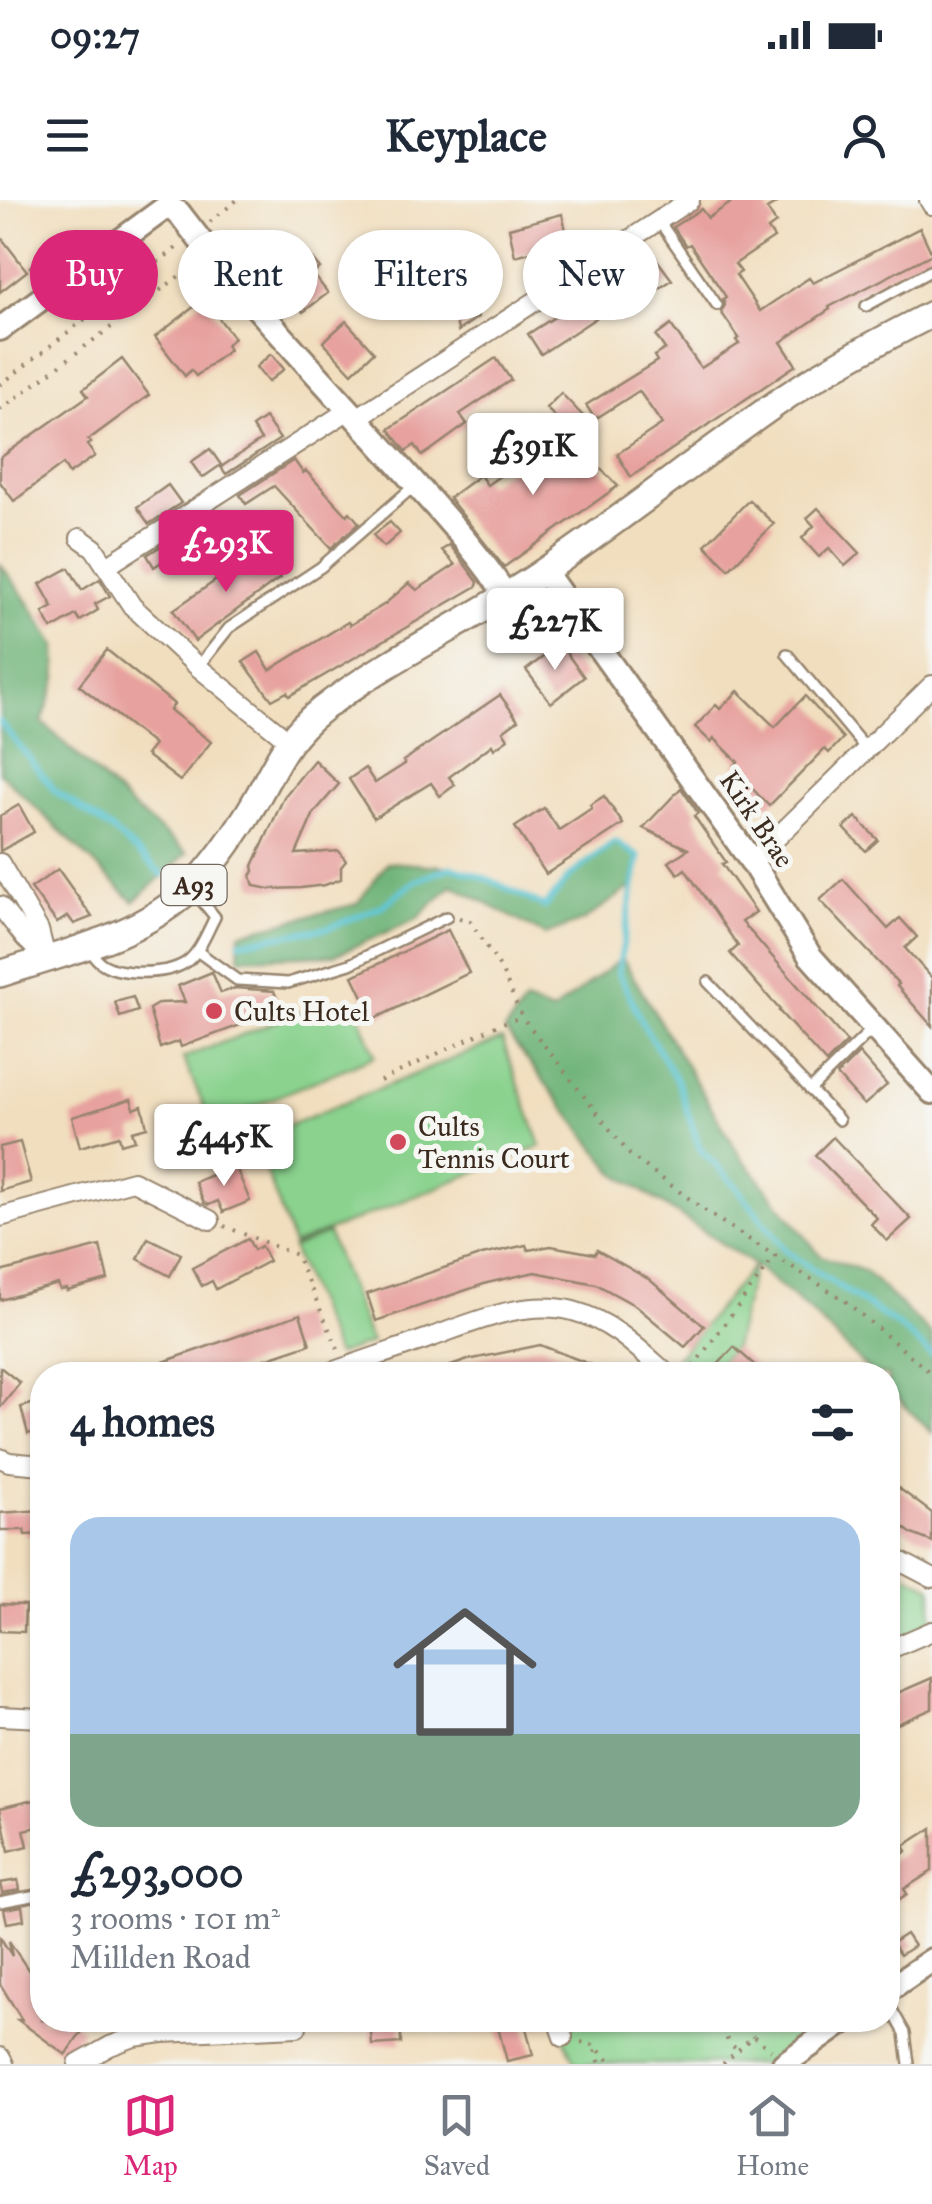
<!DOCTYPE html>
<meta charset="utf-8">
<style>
:root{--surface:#fff;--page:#f2f2f3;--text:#1f2937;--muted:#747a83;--line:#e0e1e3;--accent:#db2777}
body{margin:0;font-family:"IM FELL Great Primer",serif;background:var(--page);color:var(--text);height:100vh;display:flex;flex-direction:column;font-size:38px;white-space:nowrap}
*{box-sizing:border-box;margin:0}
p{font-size:32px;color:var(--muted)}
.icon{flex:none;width:55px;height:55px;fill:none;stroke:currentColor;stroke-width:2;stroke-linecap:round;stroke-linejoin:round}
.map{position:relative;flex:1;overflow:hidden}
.panel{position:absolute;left:30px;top:1162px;width:870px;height:670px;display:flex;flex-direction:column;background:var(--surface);border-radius:40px;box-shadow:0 2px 8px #0004}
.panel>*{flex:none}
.guide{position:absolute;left:30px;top:30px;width:872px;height:90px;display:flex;gap:20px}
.price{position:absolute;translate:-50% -85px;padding:0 22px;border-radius:10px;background:#fff;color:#222;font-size:32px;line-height:65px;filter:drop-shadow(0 2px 5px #0008)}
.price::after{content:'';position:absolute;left:50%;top:60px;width:30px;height:22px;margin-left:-15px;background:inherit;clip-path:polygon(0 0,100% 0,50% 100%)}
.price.selected{background:var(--accent);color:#fff}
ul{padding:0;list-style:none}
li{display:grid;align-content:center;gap:20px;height:530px;padding:0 40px}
li span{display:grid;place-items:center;height:310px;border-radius:30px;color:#555}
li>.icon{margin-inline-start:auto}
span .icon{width:180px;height:180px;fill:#fffc;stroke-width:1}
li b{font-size:42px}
h2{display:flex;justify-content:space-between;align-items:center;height:120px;padding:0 40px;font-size:42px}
.chip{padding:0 35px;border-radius:45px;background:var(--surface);box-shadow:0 2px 8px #0004;font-size:35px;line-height:90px}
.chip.selected{background:var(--accent);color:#fff}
.status{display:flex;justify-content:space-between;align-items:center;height:70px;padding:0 50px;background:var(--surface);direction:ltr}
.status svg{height:28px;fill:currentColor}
header{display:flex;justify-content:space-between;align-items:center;height:130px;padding:0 40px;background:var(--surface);font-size:45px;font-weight:800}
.dock{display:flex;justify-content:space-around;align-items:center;height:140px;border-top:2px solid var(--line);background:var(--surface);font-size:28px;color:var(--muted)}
.dock a{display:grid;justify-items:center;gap:5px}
.dock .selected{color:var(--accent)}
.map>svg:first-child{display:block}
.green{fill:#8ad28e;stroke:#627e56;stroke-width:2.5}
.forest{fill:#6fb479;stroke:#556f4c;stroke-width:2.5}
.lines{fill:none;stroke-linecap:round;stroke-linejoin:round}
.stream{stroke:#56c2d0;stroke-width:6}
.building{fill:#e7a19e}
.lane-casing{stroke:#96846e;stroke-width:14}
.street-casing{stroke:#96846e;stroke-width:22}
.secondary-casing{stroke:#96846e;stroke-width:28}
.primary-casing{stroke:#96846e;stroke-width:30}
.path{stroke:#96846e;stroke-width:4;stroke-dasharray:2.5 8;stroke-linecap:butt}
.lane{stroke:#fff;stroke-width:9}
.street{stroke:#fff;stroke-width:18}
.secondary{stroke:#fff;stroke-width:22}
.primary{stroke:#fff;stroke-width:25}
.secondary-bridge-casing{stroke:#96846e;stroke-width:28;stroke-linecap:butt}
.secondary-bridge{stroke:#fff;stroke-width:22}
.poi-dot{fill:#d1495b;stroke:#f6f6f2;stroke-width:4}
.labels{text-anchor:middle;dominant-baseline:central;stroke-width:10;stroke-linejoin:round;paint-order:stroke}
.shield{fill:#f6f6f2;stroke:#73675e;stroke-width:2.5}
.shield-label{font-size:25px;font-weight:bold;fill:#3b2a1e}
.street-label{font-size:28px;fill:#3b2a1e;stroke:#f6f6f2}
.poi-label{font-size:28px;fill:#3b2a1e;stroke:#f6f6f2;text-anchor:start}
</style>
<div class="status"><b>09:27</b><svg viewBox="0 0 49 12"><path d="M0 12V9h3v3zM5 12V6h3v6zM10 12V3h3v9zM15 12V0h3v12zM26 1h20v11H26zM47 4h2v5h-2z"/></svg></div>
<header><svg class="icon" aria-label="menu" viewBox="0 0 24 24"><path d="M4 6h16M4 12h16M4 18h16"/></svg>Keyplace<svg class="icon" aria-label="person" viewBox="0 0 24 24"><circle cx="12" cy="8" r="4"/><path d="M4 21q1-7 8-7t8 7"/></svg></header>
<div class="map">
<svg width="932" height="1864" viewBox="0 0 932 1864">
<rect width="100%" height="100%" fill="#f6f6f2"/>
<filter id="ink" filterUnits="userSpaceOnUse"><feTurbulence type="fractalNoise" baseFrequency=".01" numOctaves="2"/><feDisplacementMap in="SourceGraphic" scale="20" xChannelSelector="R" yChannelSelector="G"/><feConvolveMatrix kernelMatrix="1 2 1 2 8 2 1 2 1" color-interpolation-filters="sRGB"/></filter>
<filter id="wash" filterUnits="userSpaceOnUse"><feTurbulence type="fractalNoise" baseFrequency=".0048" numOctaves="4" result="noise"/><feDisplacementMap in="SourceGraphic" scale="40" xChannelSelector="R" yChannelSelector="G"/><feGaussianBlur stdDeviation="2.25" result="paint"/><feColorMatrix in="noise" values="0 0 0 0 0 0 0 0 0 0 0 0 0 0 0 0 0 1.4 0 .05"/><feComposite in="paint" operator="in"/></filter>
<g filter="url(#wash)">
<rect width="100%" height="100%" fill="#f1debe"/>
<!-- green -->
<g class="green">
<path d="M357,808L375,856L212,924L183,858L300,812Z"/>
<path d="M502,839L541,946L293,1045L255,939Z"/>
<path d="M328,1033L371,1143L336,1155L292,1048Z"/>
<path d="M754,1065L734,1147L707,1175H689L674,1161Z"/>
<path d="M895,1369L932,1387V1425L888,1443V1371Z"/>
<path d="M557,1820H787L806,1848L784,1864H577L563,1837Z"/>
</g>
<!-- forest -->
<g class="forest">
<path d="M0,364L23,394L56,446L57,479L42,522L133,608L187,653L134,702L0,573Z"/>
<path d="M615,641L639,657L635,684L583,721L545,735L452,685L417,719L335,755L239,758L240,733L357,704L388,662L452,667L488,679L545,707L570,676Z"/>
<path d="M622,758L739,954L821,1056L865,1071L932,1135V1233L888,1189V1175H873L809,1110L754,1065L614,972L505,831L525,802L552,812Z"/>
</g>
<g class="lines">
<!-- stream -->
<g class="stream">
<path d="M0,522L56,592L109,628L163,675"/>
<path d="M240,742L328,728L382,706L415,681L452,667L488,679L545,707L570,676L615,641L639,657L618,772L643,824L678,883L700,949L736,986L786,1051L901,1128L932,1155"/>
</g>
</g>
<g id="blocks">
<!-- building -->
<g class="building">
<path d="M735,0H782L767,9L776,23L768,29L774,38L735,64L741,72L736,75L760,111L809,78L813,83L920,28L932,54L829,107L830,109L781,142L796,165L631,277L617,254L662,224L639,191L595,219L586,205L657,161L654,156L665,149L656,136L671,125L701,168L739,144L736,140L739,138L721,112L725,105L723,99L726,97L690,44L686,46L673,27L701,9L708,18Z"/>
<path d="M562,14L571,51L540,58L538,50L515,56L509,28Z"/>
<path d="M0,36L27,71L0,92Z"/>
<path d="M56,47L67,61L41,81L30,67Z"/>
<path d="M303,47L320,68L313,74L328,93L303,112L272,71Z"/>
<path d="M652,53L672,80L654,92L635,65Z"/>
<path d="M471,72L478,117L458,131L454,110L445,111L442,100L427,102L426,86L438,84L446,75Z"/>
<path d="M204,99L234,138L226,145L229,150L196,176L191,170L185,176L155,137Z"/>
<path d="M583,99L596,118L541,154L528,134Z"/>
<path d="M346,121L374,152L352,173L323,142Z"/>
<path d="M271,154L284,169L268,182L256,167Z"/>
<path d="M496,158L511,180L460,214L467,224L431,250L422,256L415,245L406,251L389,229Z"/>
<path d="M122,159L149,195L88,240L91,243L87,245L95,256L69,274L63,264L14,301L0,282V258L88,196L83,189Z"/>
<path d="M561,193L583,216L569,231L546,208Z"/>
<path d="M265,218L280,239L226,274L221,267L261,240L252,227Z"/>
<path d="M563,231L618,286L504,367L449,298L480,275L487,285Z"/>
<path d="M210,249L221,265L202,278L191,262Z"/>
<path d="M294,260L303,273L306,271L347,315L350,312L359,323L331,348L274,286L246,304L240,295Z"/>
<path d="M168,285L181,303L149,324L137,307Z"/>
<path d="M749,300L774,324L729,369L705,345Z"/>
<path d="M818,308L860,353L845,366L829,348L819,357L802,338L814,326L807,318Z"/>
<path d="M390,322L400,333L384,347L373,335Z"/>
<path d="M197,323L204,333L154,367L147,355Z"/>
<path d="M450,345L478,382L477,386L289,496L287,492L272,500L243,462L259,452L270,470L348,422L350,425L385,404L409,383L417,390L455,365L442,350Z"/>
<path d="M260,350L280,378L195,441L173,410Z"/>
<path d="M69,368L82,390L100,379L110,396L95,404L98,410L80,421L76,415L52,429L43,413L53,407L40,384Z"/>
<path d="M560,444L584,477L551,503L526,470Z"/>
<path d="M107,450L174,504L170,510L211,542L180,581L146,555L154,545L79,485Z"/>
<path d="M738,491L775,527L805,496L843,538L829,553L825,549L769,606L747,583L749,581L734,566L738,562L714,538L711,542L695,527L716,505L720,509Z"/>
<path d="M500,495L518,520L503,531L508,539L494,549L492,545L449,577L455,585L440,596L431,583L374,618L349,579L365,568L375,583L405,564L403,561Z"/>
<path d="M314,560L339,584L314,613L296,654L339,651L346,661L341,667V679L325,685L301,688L270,689L254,686L251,676L254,671L253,666L284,597Z"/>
<path d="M681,588L698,613L694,616L726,662L722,664L756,712L742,722L847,842L826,863L779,811L780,810L730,753L738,746L685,669L678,674L669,662L688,649L643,628Z"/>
<path d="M604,596L623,624L546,674L515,627L544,608L559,630L592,608L590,605Z"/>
<path d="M19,605L34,632L0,651V616Z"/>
<path d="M856,617L878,640L866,651L844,628Z"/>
<path d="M58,669L92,717L74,724L68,716L57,723L31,688Z"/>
<path d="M843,679L888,729L900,718L917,737L905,748L932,778V826L897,786L899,784L820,700Z"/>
<path d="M448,730L469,773L374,819L353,776Z"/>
<path d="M212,772L221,793L235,788L274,791L281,810L181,847L179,841L160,848L149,809L159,803L185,802L178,786Z"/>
<path d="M133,797L138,811L120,817L115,802Z"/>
<path d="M859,853L887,885L864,905L837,875Z"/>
<path d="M131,899L134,909L142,906L147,927L132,931L135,940L121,944L119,936L80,947L72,917Z"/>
<path d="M194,934L207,948L176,957L171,940Z"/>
<path d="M833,937L911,1019L887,1041L871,1024L877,1018L815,955Z"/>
<path d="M20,942L31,982L0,991V947Z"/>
<path d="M235,965L250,1001L223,1012L218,1001L209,1005L204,1003L195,982Z"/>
<path d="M148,1038L181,1054L170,1076L138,1059Z"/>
<path d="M248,1039L254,1050L261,1046L269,1061L216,1089L212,1081L202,1086L192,1068Z"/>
<path d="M526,1045L528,1050L551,1046L595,1054L597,1050L650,1080L704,1126L685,1147L636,1106L596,1084L535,1072L487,1083L376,1121L367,1094L482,1055Z"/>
<path d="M100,1046L108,1080L67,1091V1089L60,1090L58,1084L0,1100V1072Z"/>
<path d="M300,1114L310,1144L218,1175H135V1172Z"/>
<path d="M540,1145L618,1175H431V1173L468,1160Z"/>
<path d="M734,1147L766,1175H723L715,1168Z"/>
<path d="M0,1167L20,1183L0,1208Z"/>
<path d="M42,1201V1230L28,1234L21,1207Z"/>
<path d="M888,1280L932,1313V1342L912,1334L888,1316Z"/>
<path d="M42,1310V1334L25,1335L24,1330H0V1313Z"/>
<path d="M0,1404L25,1405L24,1432L0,1431Z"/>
<path d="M932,1478V1509L888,1528V1497Z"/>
<path d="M42,1598V1626L24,1630L28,1646L9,1651L0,1608Z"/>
<path d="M932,1628V1671L904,1689L907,1694L888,1707V1663L907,1651L904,1646Z"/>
<path d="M18,1680L20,1690L2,1693L0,1683Z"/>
<path d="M22,1706L24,1720L7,1723L4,1709Z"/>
<path d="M906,1734L914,1746L900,1755L892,1743Z"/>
<path d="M0,1737L12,1756L9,1741L29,1771L42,1762V1820H69L83,1830L66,1855L18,1820H22L0,1784Z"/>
<path d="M370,1820H400L401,1843L372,1845Z"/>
<path d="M496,1820H524L533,1855L507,1861Z"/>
</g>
</g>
</g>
<g filter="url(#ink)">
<use href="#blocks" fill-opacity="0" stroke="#96846e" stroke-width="2.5"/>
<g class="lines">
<defs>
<g id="lane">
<path d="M659,21L717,105"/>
<path d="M866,106L932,70"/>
<path d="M787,454L866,549"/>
<path d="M198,467L229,428L321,367L414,286"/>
<path d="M90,750C93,754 96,759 100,762C118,776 166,775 185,763C200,753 207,732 215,717L193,690"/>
<path d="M197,751L237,780L288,783L350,764L447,717"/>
<path d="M708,782L839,920"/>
<path d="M810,890L871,830"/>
<path d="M0,1702L42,1694"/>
<path d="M888,1803L905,1833L909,1864"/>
</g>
<g id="street">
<path d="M929,0L932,5"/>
<path d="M357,218L690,0"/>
<path d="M80,338L94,348L132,406L198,467L289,541"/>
<path d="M107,366L349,210"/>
<path d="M752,662L932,485"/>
<path d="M0,663L39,730L46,758"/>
<path d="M0,706L25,738L46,758"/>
<path d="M0,1017L133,981L210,1020"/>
<path d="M323,1175C359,1162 395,1150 432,1137C477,1121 525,1099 573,1111C612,1121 640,1150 668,1175"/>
<path d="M0,1258L9,1262L42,1265"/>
<path d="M888,1355L932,1378"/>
<path d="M888,1450L932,1431"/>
<path d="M0,1516L42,1518"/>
<path d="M557,1820L563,1837"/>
<path d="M0,1857L4,1864"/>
<path d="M78,1864L110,1846L134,1837L162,1833L297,1827"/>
</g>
<g id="secondary">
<path d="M210,53C272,128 339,198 404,271C439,311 478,351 506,396"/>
<path d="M0,129L162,10L170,8L179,13"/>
<path d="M544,371L752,662L810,756L932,892"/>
<path d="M888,1790L932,1760"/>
<path d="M784,1864L846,1820"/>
</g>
<path id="primary" d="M0,774C66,752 140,737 192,687C213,666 231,640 247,615C273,574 280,542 321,510C389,458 469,422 540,374C624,317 703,254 787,196C833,165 883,139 932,114"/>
</defs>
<!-- lane casing -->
<use href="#lane" class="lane-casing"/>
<!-- street casing -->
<use href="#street" class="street-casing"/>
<!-- secondary casing -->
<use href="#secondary" class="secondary-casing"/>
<!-- primary casing -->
<use href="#primary" class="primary-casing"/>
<!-- path -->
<g class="path">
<path d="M210,22L237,0"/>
<path d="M0,185L179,46"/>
<path d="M0,210L194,65"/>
<path d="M459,718L470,721L501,769L522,817L630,955L714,1017L844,1100L932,1174"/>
<path d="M380,881L502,823L522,817"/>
<path d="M224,1026L296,1055L338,1149"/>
<path d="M687,1175L775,1056"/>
<path d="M733,1820L725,1832L728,1842L736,1849"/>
<path d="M738,1820L753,1836"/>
<path d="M581,1842L593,1845L613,1864"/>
<path d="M595,1850L600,1864"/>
<path d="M723,1864L753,1836L771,1850"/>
</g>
<!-- lane -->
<use href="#lane" class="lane"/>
<!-- street -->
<use href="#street" class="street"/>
<!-- secondary -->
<use href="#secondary" class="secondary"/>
<!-- primary -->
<use href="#primary" class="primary"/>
<defs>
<path id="secondary-bridge" d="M179,13L210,53"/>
</defs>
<!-- secondary-bridge casing -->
<use href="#secondary-bridge" class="secondary-bridge-casing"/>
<!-- secondary-bridge -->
<use href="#secondary-bridge" class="secondary-bridge"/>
</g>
</g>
<!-- markers -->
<g class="poi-dot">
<circle cx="214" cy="811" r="10"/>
<circle cx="398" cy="942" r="10"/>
</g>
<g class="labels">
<!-- shield labels -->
<rect class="shield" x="161.5" y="665" width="65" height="40" rx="8"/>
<g class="shield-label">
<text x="194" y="685">A93</text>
</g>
<!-- street labels -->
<g class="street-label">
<text transform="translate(757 619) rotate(56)">Kirk Brae</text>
</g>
<!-- poi labels -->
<g class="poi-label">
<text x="234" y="811">Cults Hotel</text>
<text x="418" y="926">Cults<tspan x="418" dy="32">Tennis Court</tspan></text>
</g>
</g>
</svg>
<b class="price" style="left:533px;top:298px">£391K</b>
<b class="price selected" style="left:226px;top:395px">£293K</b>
<b class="price" style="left:555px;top:473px">£227K</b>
<b class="price" style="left:224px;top:989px">£445K</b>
<div class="guide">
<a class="chip selected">Buy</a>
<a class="chip">Rent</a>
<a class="chip">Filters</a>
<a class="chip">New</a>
</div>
<section class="panel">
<h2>4 homes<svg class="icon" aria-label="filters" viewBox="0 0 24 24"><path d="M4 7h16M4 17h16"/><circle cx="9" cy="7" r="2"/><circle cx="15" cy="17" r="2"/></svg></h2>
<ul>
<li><span style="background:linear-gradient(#a9c7e8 70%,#7fa58c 0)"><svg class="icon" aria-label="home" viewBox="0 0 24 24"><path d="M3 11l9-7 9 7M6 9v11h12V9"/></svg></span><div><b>£293,000</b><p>3 rooms · 101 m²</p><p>Millden Road</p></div></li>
</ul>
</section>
</div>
<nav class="dock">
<a class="selected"><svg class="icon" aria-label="map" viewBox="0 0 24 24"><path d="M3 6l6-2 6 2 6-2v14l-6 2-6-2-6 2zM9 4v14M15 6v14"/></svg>Map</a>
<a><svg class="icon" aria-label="saved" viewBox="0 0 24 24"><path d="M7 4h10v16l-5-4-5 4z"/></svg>Saved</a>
<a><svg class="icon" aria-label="home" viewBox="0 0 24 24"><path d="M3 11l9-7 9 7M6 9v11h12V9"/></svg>Home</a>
</nav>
